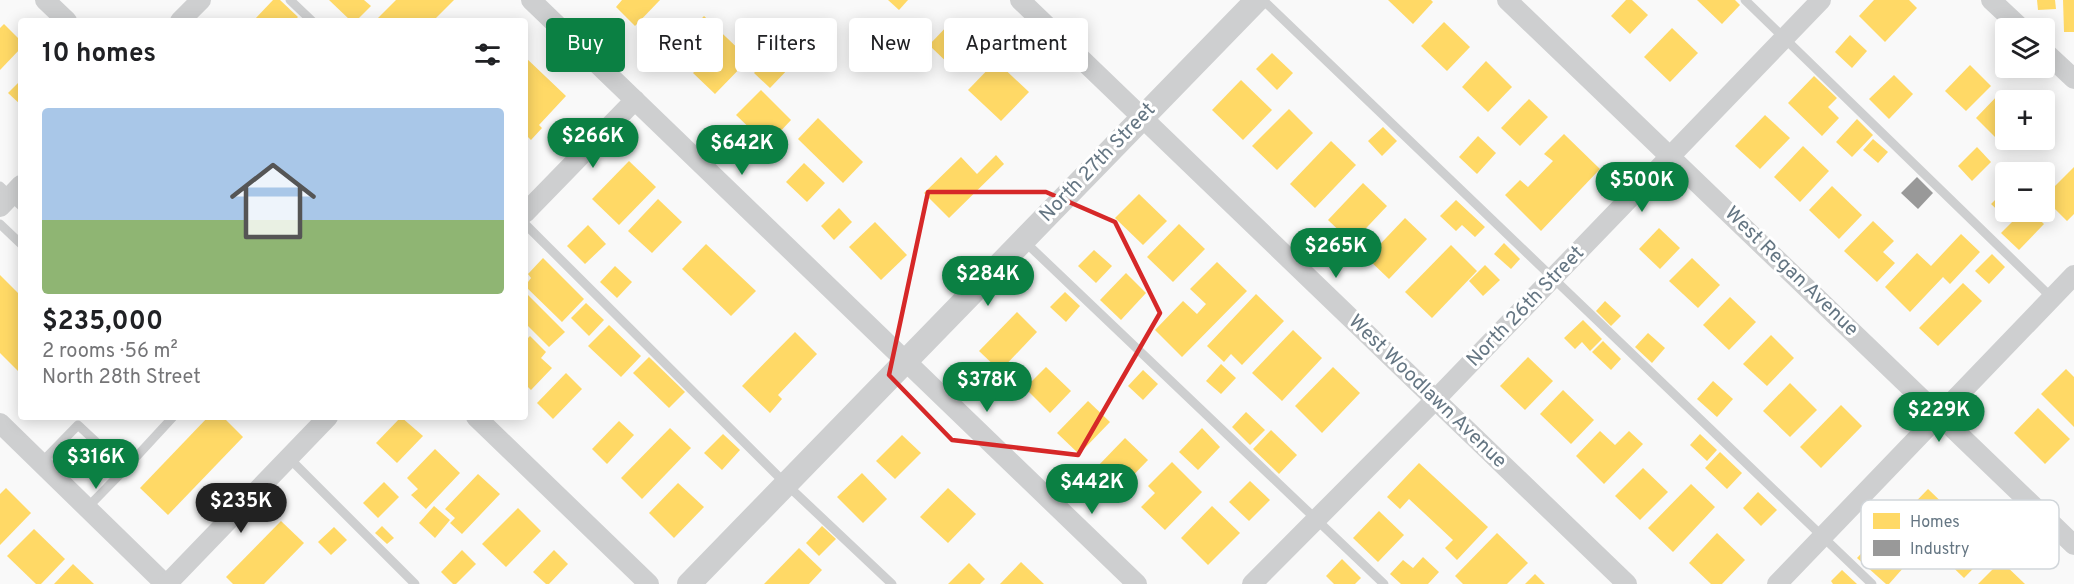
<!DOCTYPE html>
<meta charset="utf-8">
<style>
:root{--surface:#fff;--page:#f6f6f6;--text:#202124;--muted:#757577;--line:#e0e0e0;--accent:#0b8043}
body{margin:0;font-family:Overpass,sans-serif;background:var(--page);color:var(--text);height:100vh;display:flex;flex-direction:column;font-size:22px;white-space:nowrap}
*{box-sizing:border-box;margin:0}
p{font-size:20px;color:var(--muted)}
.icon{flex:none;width:33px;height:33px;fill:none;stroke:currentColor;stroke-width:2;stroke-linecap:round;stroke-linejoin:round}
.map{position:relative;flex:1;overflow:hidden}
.sheet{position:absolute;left:18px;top:18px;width:510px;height:402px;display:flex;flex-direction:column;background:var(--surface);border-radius:6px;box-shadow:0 3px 15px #0003}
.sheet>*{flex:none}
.guide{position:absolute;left:546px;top:18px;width:570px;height:54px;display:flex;gap:12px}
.fabs{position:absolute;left:1995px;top:18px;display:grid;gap:12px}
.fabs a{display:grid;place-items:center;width:60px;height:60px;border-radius:6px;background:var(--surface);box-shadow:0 3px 15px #0003;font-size:30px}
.price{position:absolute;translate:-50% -51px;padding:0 14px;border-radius:21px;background:var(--accent);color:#fff;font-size:20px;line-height:39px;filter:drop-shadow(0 2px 3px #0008)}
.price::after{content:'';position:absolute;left:50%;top:36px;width:18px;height:14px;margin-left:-9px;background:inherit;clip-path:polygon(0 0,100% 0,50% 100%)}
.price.current{background:#222;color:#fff}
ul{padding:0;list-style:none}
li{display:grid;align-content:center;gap:12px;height:318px;padding:0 24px}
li+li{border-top:2px solid var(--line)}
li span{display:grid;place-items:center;height:186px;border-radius:6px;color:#555}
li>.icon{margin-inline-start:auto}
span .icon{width:108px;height:108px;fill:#fffc;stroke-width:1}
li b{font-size:26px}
h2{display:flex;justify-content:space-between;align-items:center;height:72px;padding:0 24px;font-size:26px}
.chip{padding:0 21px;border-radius:6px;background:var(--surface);box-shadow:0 3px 15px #0003;font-size:21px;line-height:54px}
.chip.current{background:var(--accent);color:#fff}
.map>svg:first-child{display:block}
.homes{fill:#ffd966}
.industry{fill:#999}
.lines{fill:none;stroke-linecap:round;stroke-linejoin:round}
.service{stroke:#cecfd0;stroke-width:9}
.minor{stroke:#cecfd0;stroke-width:20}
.tertiary{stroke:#cecfd0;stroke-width:24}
.marked{fill:none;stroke:#d62828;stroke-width:4.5;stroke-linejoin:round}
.labels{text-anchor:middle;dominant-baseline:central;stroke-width:6;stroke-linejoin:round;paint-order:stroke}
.street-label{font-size:20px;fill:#657683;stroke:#fff}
.key{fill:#fff;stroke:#d1d6da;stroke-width:1.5}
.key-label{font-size:16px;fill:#657683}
</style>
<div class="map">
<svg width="2074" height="584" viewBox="0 0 2074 584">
<rect width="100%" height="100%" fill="#f9f9f9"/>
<!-- homes -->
<g class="homes">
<path d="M273,0H280L298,17L294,21H253Z"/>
<path d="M329,0H364L371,6L356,21H351Z"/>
<path d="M396,0H454L433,21H375Z"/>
<path d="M622,0H660L635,26L616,7Z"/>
<path d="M888,0H908L899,10Z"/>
<path d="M1388,0H1431L1433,2L1413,24Z"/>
<path d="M1626,0H1632L1648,15L1630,34L1611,16Z"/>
<path d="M1697,0H1735L1740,5L1722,24Z"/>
<path d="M1874,0H1909L1917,8L1885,42L1859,16Z"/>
<path d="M2037,0H2055L2056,9L2038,10Z"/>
<path d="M2063,0H2074V32H2064Z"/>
<path d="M704,16L749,59L715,94L693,73L700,66L677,44Z"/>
<path d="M953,20L980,46L956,71L929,45Z"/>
<path d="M1444,22L1470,47L1447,71L1421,46Z"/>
<path d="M4,24L21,41V48L0,70V28Z"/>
<path d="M1672,28L1698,53L1670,82L1644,57Z"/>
<path d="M1850,35L1867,51L1852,68L1835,52Z"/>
<path d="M775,51L791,66L770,88L754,73Z"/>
<path d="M1272,53L1293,73L1277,90L1256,69Z"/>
<path d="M525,57L566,96L539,125L542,128L531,140L525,134Z"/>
<path d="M996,61L1029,92L1001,121L968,90Z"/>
<path d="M1486,61L1512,87L1488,112L1462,87Z"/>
<path d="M1970,65L1991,86L1966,111L1945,91Z"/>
<path d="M1894,75L1913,94L1889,119L1869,99Z"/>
<path d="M1814,76L1837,98L1828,107L1839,118L1822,136L1788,103Z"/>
<path d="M21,80V105L8,93Z"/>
<path d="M1241,80L1272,110L1243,140L1212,110Z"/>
<path d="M761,90L791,120L777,135L771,129L761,139L736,115Z"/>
<path d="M2000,93L2007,100H2006V140H2013L2005,147L1976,118Z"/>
<path d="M1529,99L1548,117L1520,146L1501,128Z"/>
<path d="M1289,109L1313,133L1277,170L1252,146Z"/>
<path d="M1765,115L1790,138L1760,169L1735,146Z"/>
<path d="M818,118L863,162L843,183L798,139Z"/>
<path d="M1857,119L1873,135L1852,157L1836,142Z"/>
<path d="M1383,127L1397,141L1382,156L1368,141Z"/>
<path d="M1564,134L1600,169L1541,231L1505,195L1520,180L1528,187L1553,161L1544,154Z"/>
<path d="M1478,136L1496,153L1477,174L1459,157Z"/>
<path d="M1873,139L1888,152L1878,163L1863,150Z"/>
<path d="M1331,141L1356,165L1315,208L1290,184Z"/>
<path d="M1803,146L1829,171L1800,202L1774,177Z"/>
<path d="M1977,147L1991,162L1972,181L1958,166Z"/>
<path d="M996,155L1004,164L949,218L924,193L961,157L977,174Z"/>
<path d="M629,161L656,187L619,225L592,199Z"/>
<path d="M804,163L825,183L807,202L786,182Z"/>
<path d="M2074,167V214L2067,221L2054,208L2050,213L2044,208V197Z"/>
<path d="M1363,183L1387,206L1352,243L1328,220Z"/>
<path d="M1832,186L1862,215L1839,239L1809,210Z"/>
<path d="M2006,189V212H2013L2006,218L1991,204Z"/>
<path d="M1139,194L1167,221L1143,245L1115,218Z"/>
<path d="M658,199L682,222L652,253L628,231Z"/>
<path d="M1456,200L1485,227L1475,237L1462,225L1456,231L1440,216Z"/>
<path d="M839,208L852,222L834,240L821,226Z"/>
<path d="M2022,212H2031L2044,224L2019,250L2001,233Z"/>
<path d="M1405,218L1427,239L1389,279L1367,258Z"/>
<path d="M1873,221L1894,241L1883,252L1895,263L1877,282L1844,251Z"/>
<path d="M875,222L907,255L881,280L849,247Z"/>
<path d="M1179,224L1205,249L1173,282L1147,257Z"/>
<path d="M588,225L606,244L585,264L567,246Z"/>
<path d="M1659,228L1680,248L1660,269L1639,249Z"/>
<path d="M1961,234L1980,252L1950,284L1943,277L1910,312L1885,287L1917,253L1931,266Z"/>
<path d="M1504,243L1520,259L1511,269L1494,254Z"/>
<path d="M706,244L756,291L731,316L682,269Z"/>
<path d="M1451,245L1477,271L1432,318L1405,292Z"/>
<path d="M1094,250L1112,266L1096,283L1078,266Z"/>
<path d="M1992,254L2005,267L1989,284L1975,271Z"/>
<path d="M543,258L584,299L562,322L525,286L531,278L528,274Z"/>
<path d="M1692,258L1720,285L1698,308L1669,281Z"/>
<path d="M1217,262L1247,291L1182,357L1155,330L1183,301L1197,314L1206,304L1190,289Z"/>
<path d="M1485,265L1500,280L1483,296L1469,281Z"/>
<path d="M615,266L632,282L617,298L600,282Z"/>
<path d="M1126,273L1146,293L1121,320L1100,300Z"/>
<path d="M0,275L21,296V374L0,353Z"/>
<path d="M1963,283L1982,301L1938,346L1919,328Z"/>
<path d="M525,292L565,332L549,347L525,323Z"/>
<path d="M1065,292L1080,306L1066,322L1050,307Z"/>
<path d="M1256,294L1284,321L1242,365L1231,354L1224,362L1207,346Z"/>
<path d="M1730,297L1756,322L1729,350L1703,325Z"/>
<path d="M1605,301L1621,316L1611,326L1596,311Z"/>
<path d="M586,303L604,320L589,336L571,318Z"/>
<path d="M1017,312L1037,332L1000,371L979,351Z"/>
<path d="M1583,320L1602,339L1590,351L1582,342L1575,349L1564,338Z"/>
<path d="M609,325L641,356L621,377L588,346Z"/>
<path d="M1293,330L1322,358L1282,401L1252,373Z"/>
<path d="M795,332L817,354L778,395L782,399L770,413L742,386Z"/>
<path d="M1648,333L1665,348L1652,363L1635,347Z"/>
<path d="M1771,335L1794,358L1767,386L1743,364Z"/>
<path d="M530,336L546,352L541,358L552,368L531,390L525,384V341Z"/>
<path d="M1603,341L1621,359L1611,370L1592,352Z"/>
<path d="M649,357L685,392L669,408L633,373Z"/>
<path d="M1528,357L1553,381L1525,410L1500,386Z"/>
<path d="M1221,364L1236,378L1221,394L1206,381Z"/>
<path d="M1046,367L1071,391L1050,413L1025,388Z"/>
<path d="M1333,367L1360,393L1322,433L1295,406Z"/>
<path d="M2066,369L2074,377V427L2041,394Z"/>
<path d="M1143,370L1158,384L1143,400L1128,386Z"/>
<path d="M566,373L582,389L553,419L537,403Z"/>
<path d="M1713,381L1733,399L1717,417L1697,399Z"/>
<path d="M1790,383L1817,410L1790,437L1763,411Z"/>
<path d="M1563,390L1594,420L1571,444L1540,414Z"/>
<path d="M1088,401L1110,422L1079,454L1057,433Z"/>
<path d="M1841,405L1862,426L1821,468L1800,447Z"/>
<path d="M2038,408L2070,439L2045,464L2014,433Z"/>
<path d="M1246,412L1265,430L1250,445L1232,427Z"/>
<path d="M208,417H223L243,437L168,515L140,488Z"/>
<path d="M401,417L423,436L397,463L376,443Z"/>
<path d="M619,421L634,435L607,464L592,449Z"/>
<path d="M670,428L691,448L642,499L621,478Z"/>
<path d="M1202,428L1220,447L1198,470L1179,452Z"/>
<path d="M1271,430L1297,455L1279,474L1253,449Z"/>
<path d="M1600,431L1615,445L1629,431L1643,444L1604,484L1576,456Z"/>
<path d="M723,434L740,450L722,470L704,453Z"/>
<path d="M1700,434L1717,450L1707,461L1690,445Z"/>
<path d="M902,435L921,453L895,479L876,461Z"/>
<path d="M1125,438L1148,460L1119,490L1096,468Z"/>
<path d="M435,449L460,473L426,509L411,495L418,489L407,478Z"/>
<path d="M1720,452L1742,473L1727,489L1705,468Z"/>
<path d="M1172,462L1202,492L1165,530L1141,507L1155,493L1148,486Z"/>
<path d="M1419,463L1488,527L1457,560L1445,548L1453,540L1409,499L1400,509L1387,497Z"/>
<path d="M1643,468L1668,492L1640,520L1615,496Z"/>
<path d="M862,473L887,499L863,523L837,497Z"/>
<path d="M478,474L500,494L462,534L450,523L455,518L445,509Z"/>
<path d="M1250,481L1270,500L1249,521L1229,502Z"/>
<path d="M384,482L399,497L378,518L363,503Z"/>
<path d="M678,483L704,507L674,538L649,513Z"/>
<path d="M1691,484L1715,507L1673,552L1648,528Z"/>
<path d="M6,488L31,513L0,545V494Z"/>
<path d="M948,488L976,514L948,543L920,517Z"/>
<path d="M1928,489L1955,515L1924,547L1897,521Z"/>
<path d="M1758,492L1777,510L1761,526L1743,508Z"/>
<path d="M434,506L450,520L435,538L419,523Z"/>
<path d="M1212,506L1240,533L1208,565L1181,538Z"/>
<path d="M518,508L541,531L506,567L482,544Z"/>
<path d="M1379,511L1404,535L1378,562L1353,538Z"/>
<path d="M1966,516L1996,545L1964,578L1934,549Z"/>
<path d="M281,521L304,543L264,584H233L226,577Z"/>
<path d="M382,526L394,538L387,544L375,533Z"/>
<path d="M822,526L836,539L819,556L806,543Z"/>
<path d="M334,527L347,540L331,555L318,542Z"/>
<path d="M34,529L65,559L41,584H36L7,556Z"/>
<path d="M1497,533L1528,563L1507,584H1463L1455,576Z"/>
<path d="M1717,533L1745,560L1722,584H1711L1689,563Z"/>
<path d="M1874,540L1904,567L1889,584H1886L1857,558Z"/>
<path d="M799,548L822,570L809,584H764Z"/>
<path d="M462,550L476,564L456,584H453L441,572Z"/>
<path d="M554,550L568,564L549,584H546L533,572Z"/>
<path d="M1423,557L1439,572L1428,584H1401L1390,574L1403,560L1413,568Z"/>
<path d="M1342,559L1361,578L1355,584H1334L1326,576Z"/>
<path d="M2001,561L2025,584H1978Z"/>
<path d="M1021,562L1044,584H1000Z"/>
<path d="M969,563L985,579L980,584H948Z"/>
<path d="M73,564L94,584H54Z"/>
<path d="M1842,570L1857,584H1833L1831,581Z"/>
<path d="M1535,574L1545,584H1525Z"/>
</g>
<!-- industry -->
<path class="industry" d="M1917,177L1933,193L1918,209L1901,193Z"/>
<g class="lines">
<!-- service -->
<g class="service">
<path d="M290,0L312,21"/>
<path d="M1263,0L1872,584"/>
<path d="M1745,0L2052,298"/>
<path d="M0,186L21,206"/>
<path d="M0,224L21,244"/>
<path d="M525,224L786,484L892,584"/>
<path d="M1023,240L1384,584"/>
<path d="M289,458L415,584"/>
<path d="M41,463L78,425L125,469L87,508"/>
<path d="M125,469L173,417"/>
</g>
<!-- minor -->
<g class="minor">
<path d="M45,0L67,21"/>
<path d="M531,0L1137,584"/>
<path d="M1020,0L1627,584"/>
<path d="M1507,0L2074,545"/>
<path d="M1991,0L2021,28"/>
<path d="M180,21L201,0"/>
<path d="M2044,51L2074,79"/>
<path d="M0,207L21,185"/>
<path d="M525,213L635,100"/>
<path d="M476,417L649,584"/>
<path d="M0,423L165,584"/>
<path d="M167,584L328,417"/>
<path d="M1252,584L1435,400L1821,0"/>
<path d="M1777,584L2074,275"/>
</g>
<!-- tertiary -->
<path class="tertiary" d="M689,584L1257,0"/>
</g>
<!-- marked area -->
<path class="marked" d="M928,192H1046L1115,222L1160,313L1078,455L952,440L889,375Z"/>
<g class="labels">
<!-- street labels -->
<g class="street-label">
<text transform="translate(1098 163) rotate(-46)">North 27th Street</text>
<text transform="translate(1791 272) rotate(44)">West Regan Avenue</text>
<text transform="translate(1526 307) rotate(-46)">North 26th Street</text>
<text transform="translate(1427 392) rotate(44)">West Woodlawn Avenue</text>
</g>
</g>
<!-- legend -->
<rect x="1861" y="500" width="198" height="69" rx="9" class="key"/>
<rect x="1873" y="513" width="27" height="16" fill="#ffd966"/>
<rect x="1873" y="540" width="27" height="16" fill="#999"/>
<g class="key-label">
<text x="1910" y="527">Homes</text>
<text x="1910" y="554">Industry</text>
</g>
</svg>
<div class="fabs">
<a><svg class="icon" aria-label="layers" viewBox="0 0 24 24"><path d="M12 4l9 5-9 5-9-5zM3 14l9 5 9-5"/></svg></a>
<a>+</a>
<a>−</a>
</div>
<b class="price" style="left:593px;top:169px">$266K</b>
<b class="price" style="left:742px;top:176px">$642K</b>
<b class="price" style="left:1642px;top:213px">$500K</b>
<b class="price" style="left:1336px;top:279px">$265K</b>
<b class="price" style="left:988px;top:307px">$284K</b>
<b class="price" style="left:987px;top:413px">$378K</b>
<b class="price" style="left:1939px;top:443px">$229K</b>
<b class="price" style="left:96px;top:490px">$316K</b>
<b class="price" style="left:1092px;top:515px">$442K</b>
<b class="price current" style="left:241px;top:534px">$235K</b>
<div class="guide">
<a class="chip current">Buy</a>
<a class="chip">Rent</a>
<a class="chip">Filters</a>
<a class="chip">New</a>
<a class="chip">Apartment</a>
</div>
<section class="sheet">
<h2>10 homes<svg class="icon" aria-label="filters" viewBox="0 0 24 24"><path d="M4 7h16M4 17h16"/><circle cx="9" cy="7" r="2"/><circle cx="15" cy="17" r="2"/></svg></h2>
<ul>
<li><span style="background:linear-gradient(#a9c7e8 60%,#8fb573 0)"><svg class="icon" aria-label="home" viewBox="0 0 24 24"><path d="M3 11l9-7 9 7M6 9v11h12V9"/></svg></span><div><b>$235,000</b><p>2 rooms · 56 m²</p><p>North 28th Street</p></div></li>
</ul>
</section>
</div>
